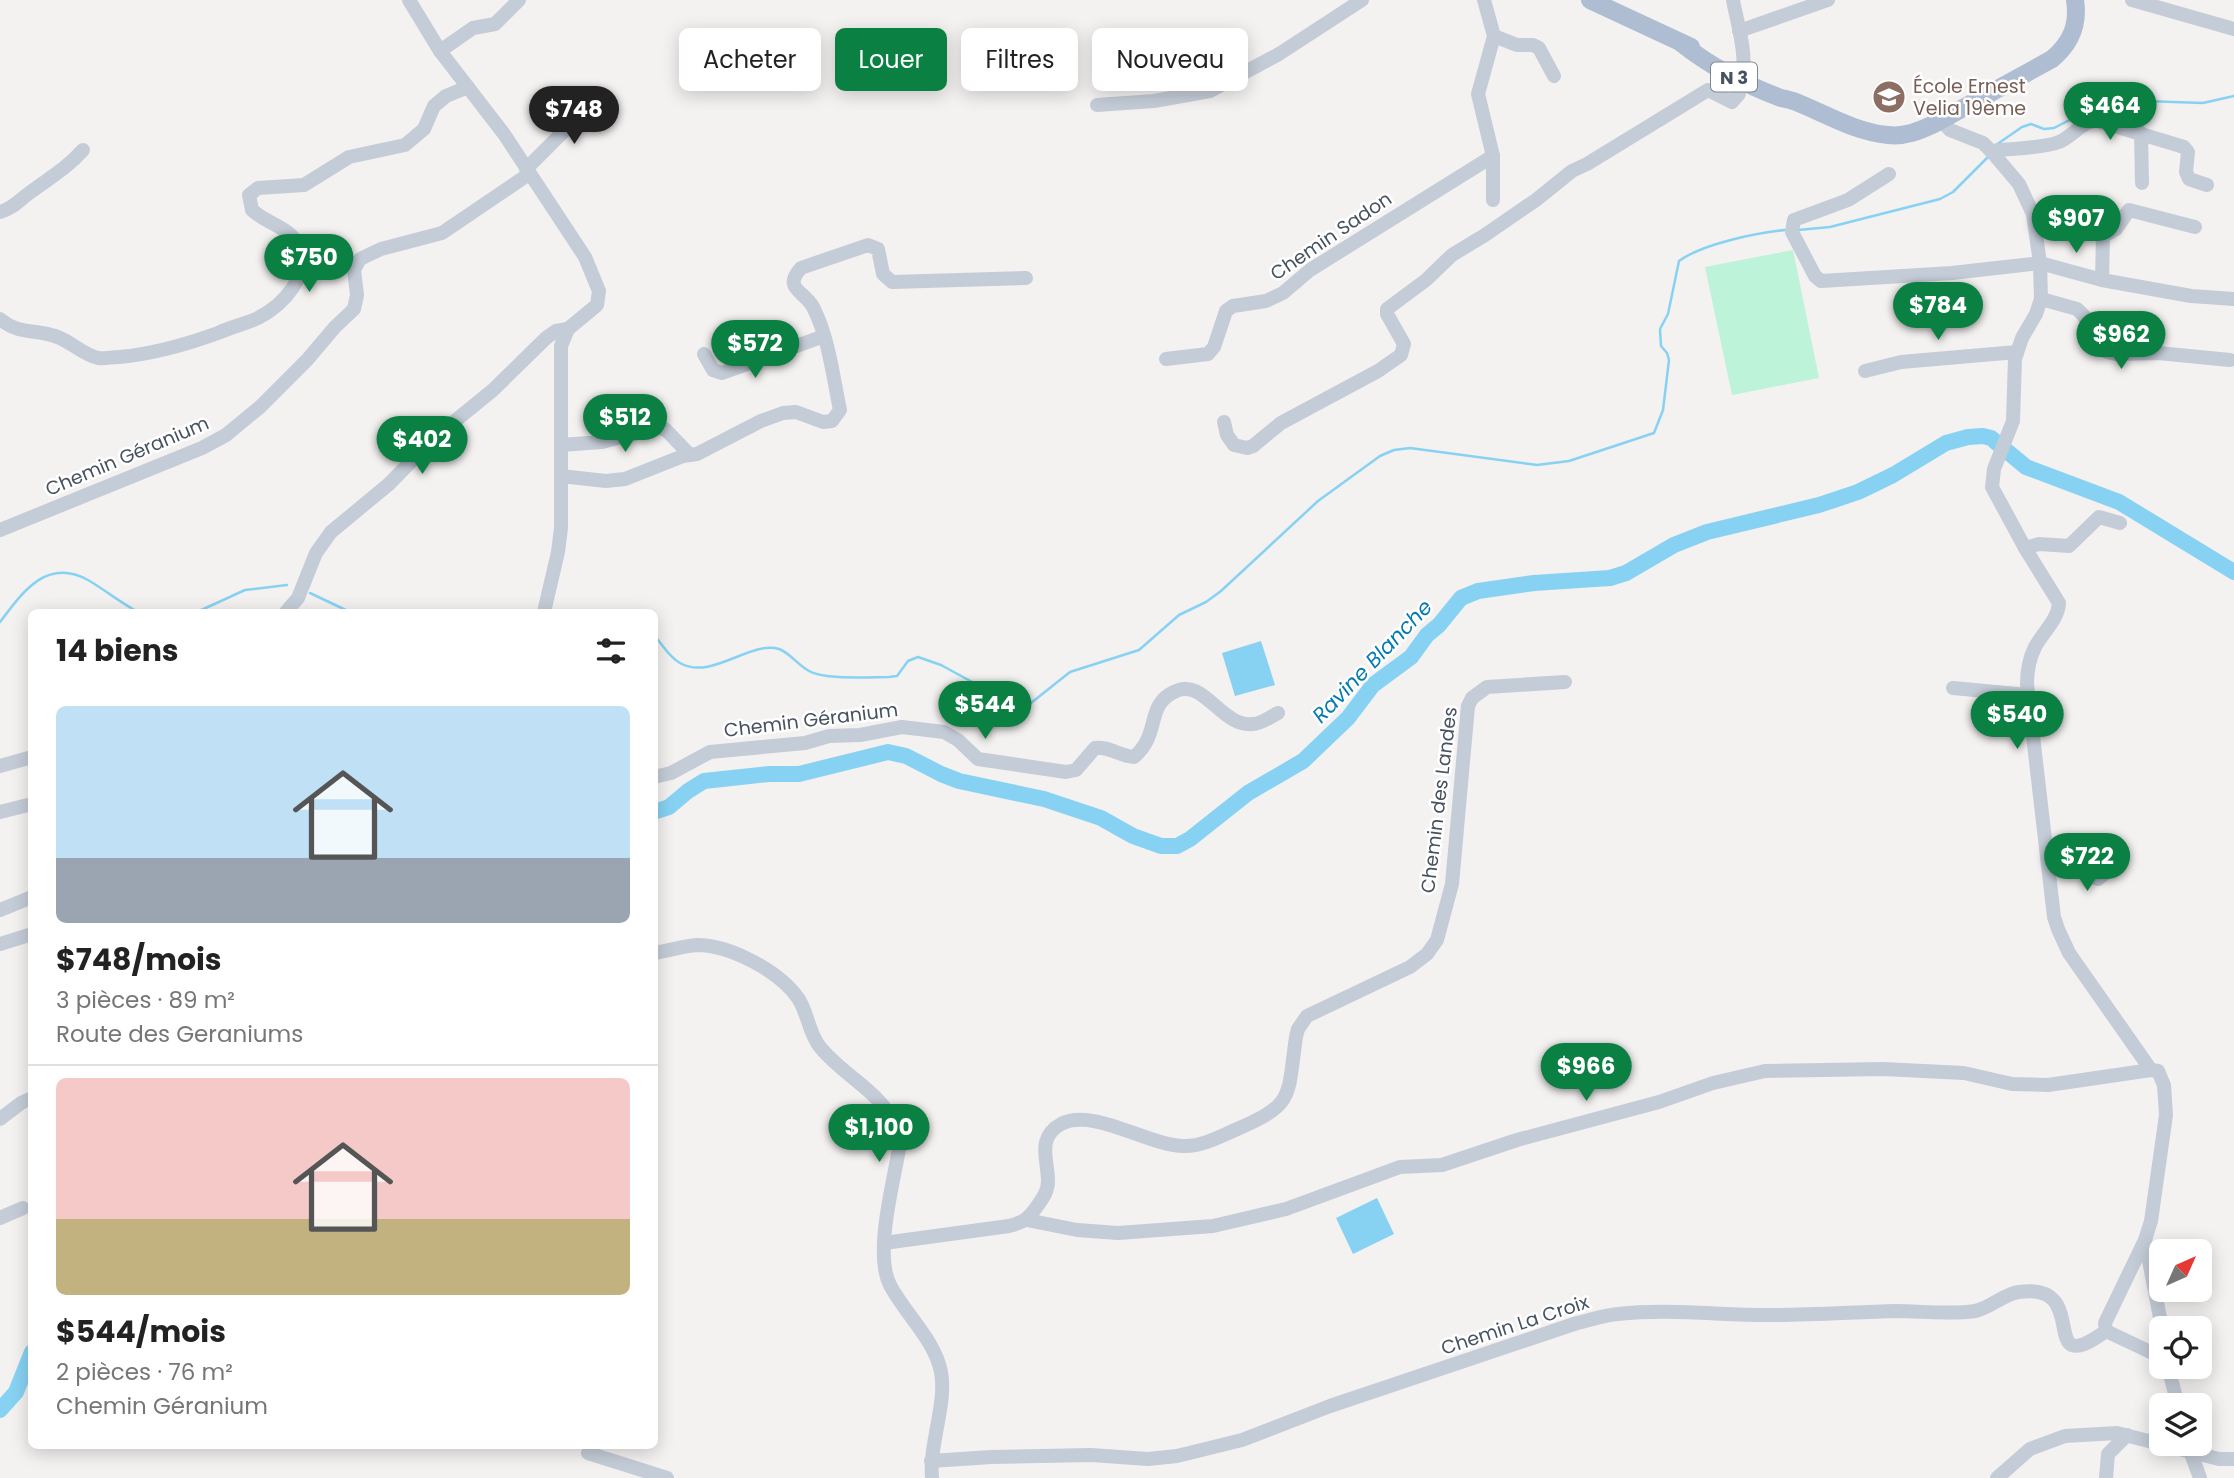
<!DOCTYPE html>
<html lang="fr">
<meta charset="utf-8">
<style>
:root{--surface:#fff;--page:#f6f6f6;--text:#222;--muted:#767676;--line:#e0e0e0;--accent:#0b8043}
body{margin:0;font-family:Poppins,sans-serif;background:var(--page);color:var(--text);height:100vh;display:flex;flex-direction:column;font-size:26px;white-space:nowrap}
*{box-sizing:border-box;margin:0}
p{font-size:23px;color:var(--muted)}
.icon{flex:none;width:38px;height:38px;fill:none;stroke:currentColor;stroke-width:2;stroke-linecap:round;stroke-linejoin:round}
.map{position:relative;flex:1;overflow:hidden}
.sheet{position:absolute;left:28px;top:609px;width:630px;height:840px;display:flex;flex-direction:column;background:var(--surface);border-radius:10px;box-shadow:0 4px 18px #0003}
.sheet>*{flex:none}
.top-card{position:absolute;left:679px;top:28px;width:665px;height:63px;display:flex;gap:14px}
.needle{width:46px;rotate:45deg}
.tools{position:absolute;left:2149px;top:1239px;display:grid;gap:14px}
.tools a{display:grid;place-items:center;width:63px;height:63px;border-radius:10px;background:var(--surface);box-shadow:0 4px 18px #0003;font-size:35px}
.price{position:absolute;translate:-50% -60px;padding:0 16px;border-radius:24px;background:var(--accent);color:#fff;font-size:23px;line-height:46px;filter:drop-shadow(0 2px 4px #0008)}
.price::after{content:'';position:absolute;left:50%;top:42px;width:21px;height:16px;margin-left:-10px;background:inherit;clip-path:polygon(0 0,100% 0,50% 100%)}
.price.current{background:#222;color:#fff}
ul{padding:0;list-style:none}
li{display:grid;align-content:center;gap:14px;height:371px;padding:0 28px}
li+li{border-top:2px solid var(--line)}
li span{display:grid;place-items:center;height:217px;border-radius:10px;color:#555}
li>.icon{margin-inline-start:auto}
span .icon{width:126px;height:126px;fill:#fffc;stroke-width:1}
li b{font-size:30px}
h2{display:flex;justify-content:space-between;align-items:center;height:84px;padding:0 28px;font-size:30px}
.pill{padding:0 24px;border-radius:10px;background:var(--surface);box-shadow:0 4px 18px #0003;font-size:24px;line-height:63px}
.pill.current{background:var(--accent);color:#fff}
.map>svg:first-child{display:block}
.green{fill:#bdf3d8}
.water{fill:#87d2f3}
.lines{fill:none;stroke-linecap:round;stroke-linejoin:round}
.stream{stroke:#87d2f3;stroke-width:2.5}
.river{stroke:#87d2f3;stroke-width:16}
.minor{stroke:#c4ccd7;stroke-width:14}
.major{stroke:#afbdd2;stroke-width:18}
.labels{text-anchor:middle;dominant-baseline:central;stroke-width:5;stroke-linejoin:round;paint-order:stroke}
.shield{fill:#fff;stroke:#7e8690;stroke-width:2}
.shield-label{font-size:18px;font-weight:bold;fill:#475260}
.education-label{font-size:19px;fill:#785e54;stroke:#fff;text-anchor:start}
.street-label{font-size:19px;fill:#475260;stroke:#fff}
.water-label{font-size:21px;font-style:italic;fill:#027ab2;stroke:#fff}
</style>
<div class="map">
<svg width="2234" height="1478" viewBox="0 0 2234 1478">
<rect width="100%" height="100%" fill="#f4f1f1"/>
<!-- green -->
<path class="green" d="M1793,250L1819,378L1732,395L1705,267Z"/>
<!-- water -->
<g class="water">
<path d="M1261,641L1275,685L1235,696L1222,653Z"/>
<path d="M1377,1198L1394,1234L1353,1254L1336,1218Z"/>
</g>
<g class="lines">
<!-- stream -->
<g class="stream">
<path d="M1996,145L2022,127L2031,124L2044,129L2054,128L2097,106L2144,101L2203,103L2234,96"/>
<path d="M1798,230L1830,227L1940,199L1953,192L1987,158"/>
<path d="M310,593L350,612"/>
<path d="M197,612L245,590L287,585"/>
<path d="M0,622C22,593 46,557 88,580C105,590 121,603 138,612"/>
<path d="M654,635C662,644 669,657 680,663C711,681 751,640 779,649C790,653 798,665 809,671C824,680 869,677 889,677L897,676L908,661L918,657L941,665L1007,701L1018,705L1031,703L1070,672L1139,650L1179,615L1206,602L1221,591L1318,501L1380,456L1394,450L1410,448L1537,465L1569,461L1654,433L1663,410L1669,360L1667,353L1661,346L1660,329L1668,314L1679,261C1702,244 1756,233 1785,230"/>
</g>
<!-- river -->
<g class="river">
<path d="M654,812L669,807L688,791L704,781L769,774H799L888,752L906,756L941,774L959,781L1044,799L1101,818L1133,836L1161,846H1177L1190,839L1248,793L1303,761L1348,718L1373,685L1411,657L1427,635L1439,625L1461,598L1478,591L1534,583L1610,578L1626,573L1674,545L1707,532L1819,505L1858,492L1893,475L1946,443L1968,437L1983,436L1991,438L2026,467L2119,502L2234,572"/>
<path d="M0,1410L16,1392L32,1352"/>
</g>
<!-- minor -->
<g class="minor">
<path d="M409,0L440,51L504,134L585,257L599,291L597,305L568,329L561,346V528L558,552L544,612"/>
<path d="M1484,0L1494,36L1478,94L1493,156V200"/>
<path d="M2132,0L2234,29"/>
<path d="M1739,31L1828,0"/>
<path d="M1494,36L1517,45H1533L1539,48L1554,76"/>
<path d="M440,51L473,28L495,24L519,0"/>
<path d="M1097,105L1154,101L1210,91L1279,54L1362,0"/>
<path d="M1941,120L1950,130L1983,143L1992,152L2019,184L2033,214L2040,263L2041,299L2036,314L2022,338L2015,359L2013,421L1994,469L1992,487L2025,548L2059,603C2058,620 2043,632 2035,647C2029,659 2027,671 2027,684L2054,917L2058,929L2069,953L2151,1070L2158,1071L2164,1085L2166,1115L2151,1221L2145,1240L2162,1328"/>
<path d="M2141,133L2142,183"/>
<path d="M1991,151C2013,148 2039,149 2059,142C2073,136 2083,120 2098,121L2184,147L2188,152L2186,172L2189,179L2207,185"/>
<path d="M526,169L570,125L606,101"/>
<path d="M1889,174L1848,200L1794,220L1792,232L1815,276L1821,281L1952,273L2040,263L2102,280L2191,296L2234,299"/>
<path d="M0,212C14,208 20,199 32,191C51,177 67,168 83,150"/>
<path d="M2102,280L2103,236L2116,229L2129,210L2195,227"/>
<path d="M2041,299L2077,309L2084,316L2095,343L2107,352L2116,354L2158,353L2230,360"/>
<path d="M0,319C20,336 37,328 60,338C72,343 84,355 98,358C104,359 112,357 119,357C154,354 185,345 218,333C231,327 245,324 258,318C283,305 312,275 298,245C290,227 265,223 252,210L249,195L258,188L304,185L349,157L405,145L424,129L434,106L446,96L468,87"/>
<path d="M704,354L713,370L722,373L824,336"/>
<path d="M1166,359L1208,354L1214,347L1226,311L1233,306L1266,301L1283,293L1310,270L1493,156"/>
<path d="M1865,371L1901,362L2017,352"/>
<path d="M1224,422L1227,435L1234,445L1247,448L1253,446L1281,423L1378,371L1401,355L1404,344L1387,314V309L1426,280L1452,255L1485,235L1536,200L1572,171L1587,164L1708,90L1732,102L1739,94C1730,83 1740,79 1743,68C1746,50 1736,18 1733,0"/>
<path d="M561,445L602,442L656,428L665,429L690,455"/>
<path d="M561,476L606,481L625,479L683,456L697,454L761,421L783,413L796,412L823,422L832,421L840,410C833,377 829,338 813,307C805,291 782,289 801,268L868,245L878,249L883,274L892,282L1026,278"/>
<path d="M0,530L202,448L226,435L260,407L307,360L335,327L354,309L357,295L354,270L360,259L381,249L442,233L529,174"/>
<path d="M2025,548L2039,544L2069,546L2099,517L2120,523"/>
<path d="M286,612L298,598L316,553L331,532L389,484L434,438L493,390L546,338L556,331L568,329"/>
<path d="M1953,688L2028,695"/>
<path d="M0,766L32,757"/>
<path d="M654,777L671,773L710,752L805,743L829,736L860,735L902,727L944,732L958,740L978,759L1066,772L1076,770L1095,748C1108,746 1120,756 1134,757C1162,733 1144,705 1176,691C1204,678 1222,728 1253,724C1261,724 1270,717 1278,713"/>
<path d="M0,812L32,804"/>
<path d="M2047,857L2098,879L2121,860"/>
<path d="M0,910L32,897"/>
<path d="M0,944L32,934"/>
<path d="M654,953C668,951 683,946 697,945C730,945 779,971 798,998C808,1013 809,1034 820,1047C850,1084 896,1095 899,1149C893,1185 874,1254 890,1285C905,1314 935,1340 941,1372C947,1404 929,1443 932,1478"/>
<path d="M0,1119L21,1103L32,1098"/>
<path d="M0,1218L23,1208"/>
<path d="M1027,1220L1077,1230L1118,1233L1213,1226L1286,1209L1400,1167L1442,1165L1517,1140L1659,1102L1713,1083L1765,1071L1883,1069L1964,1073L2012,1084L2048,1085L2151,1070"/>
<path d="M884,1243L1009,1226C1025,1222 1029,1218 1038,1205C1043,1198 1048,1191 1048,1181C1048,1160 1036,1138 1061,1124C1094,1107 1150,1147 1185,1146C1203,1146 1219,1137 1235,1130C1295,1104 1287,1099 1296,1037L1298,1029L1307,1016L1410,967L1427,954L1437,940L1452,884L1468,706L1472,698L1487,687L1565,682"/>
<path d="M2106,1331L2161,1357"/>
<path d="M2168,1367L2178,1405"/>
<path d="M2188,1445L2200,1478"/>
<path d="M588,1453L667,1478"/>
<path d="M931,1461L991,1457L1091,1455L1148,1459L1177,1456L1242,1440L1330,1406L1577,1323C1590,1320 1604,1315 1618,1314C1672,1308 1724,1316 1778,1315C1817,1315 1856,1312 1895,1311C1921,1311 1949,1315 1975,1311C1991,1308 2003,1294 2019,1292C2094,1281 2034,1383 2106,1331L2105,1323L2145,1240"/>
<path d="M1997,1478L2030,1449L2065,1436L2117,1433L2219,1459H2234"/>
<path d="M2106,1478L2108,1454L2127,1435"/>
</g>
<!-- major -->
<g class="major">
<path d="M1590,0L1691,47"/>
<path d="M1681,43C1710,66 1746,85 1781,98C1786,99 1791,100 1796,102C1826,114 1855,132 1888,135C1905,137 1919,131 1934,124L2052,59C2071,43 2079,25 2075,0"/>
</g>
</g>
<!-- icons -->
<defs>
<symbol id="school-disc" viewBox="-11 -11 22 22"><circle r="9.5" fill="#8d6e63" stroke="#fff"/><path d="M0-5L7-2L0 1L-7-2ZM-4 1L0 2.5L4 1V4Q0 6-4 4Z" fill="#fff"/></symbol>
</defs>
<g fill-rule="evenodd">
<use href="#school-disc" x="1870" y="78" width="38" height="38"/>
</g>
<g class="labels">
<!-- shield labels -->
<rect class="shield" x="1711" y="62.5" width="46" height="29" rx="5"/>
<g class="shield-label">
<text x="1734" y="77">N 3</text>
</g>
<!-- education labels -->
<g class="education-label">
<text x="1913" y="86">École Ernest<tspan x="1913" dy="22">Velia 19ème</tspan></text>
</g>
<!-- street labels -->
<g class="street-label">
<text transform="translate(1331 236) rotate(-34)">Chemin Sadon</text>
<text transform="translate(127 456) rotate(-23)">Chemin Géranium</text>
<text transform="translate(811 720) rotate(-7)">Chemin Géranium</text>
<text transform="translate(1439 800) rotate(-83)">Chemin des Landes</text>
<text transform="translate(1515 1325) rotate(-18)">Chemin La Croix</text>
</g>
<!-- water labels -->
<g class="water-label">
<text transform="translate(1372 661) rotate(-46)">Ravine Blanche</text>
</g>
</g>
</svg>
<div class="tools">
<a><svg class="needle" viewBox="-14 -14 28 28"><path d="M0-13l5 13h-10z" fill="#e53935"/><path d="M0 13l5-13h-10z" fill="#767676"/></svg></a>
<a><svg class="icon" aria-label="locate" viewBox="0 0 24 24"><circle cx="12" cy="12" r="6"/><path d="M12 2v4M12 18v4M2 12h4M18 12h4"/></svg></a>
<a><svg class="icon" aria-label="layers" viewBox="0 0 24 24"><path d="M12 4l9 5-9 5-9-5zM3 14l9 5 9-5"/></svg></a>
</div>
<b class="price" style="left:2110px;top:142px">$464</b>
<b class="price current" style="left:574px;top:146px">$748</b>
<b class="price" style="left:2076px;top:255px">$907</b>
<b class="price" style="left:309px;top:294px">$750</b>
<b class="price" style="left:1938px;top:342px">$784</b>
<b class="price" style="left:2121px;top:371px">$962</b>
<b class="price" style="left:755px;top:380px">$572</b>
<b class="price" style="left:625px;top:454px">$512</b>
<b class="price" style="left:422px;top:476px">$402</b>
<b class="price" style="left:985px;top:741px">$544</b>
<b class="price" style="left:2017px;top:751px">$540</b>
<b class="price" style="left:2087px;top:893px">$722</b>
<b class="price" style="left:1586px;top:1103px">$966</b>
<b class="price" style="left:879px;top:1164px">$1,100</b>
<div class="top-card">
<a class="pill">Acheter</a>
<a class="pill current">Louer</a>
<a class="pill">Filtres</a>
<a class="pill">Nouveau</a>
</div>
<section class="sheet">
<h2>14 biens<svg class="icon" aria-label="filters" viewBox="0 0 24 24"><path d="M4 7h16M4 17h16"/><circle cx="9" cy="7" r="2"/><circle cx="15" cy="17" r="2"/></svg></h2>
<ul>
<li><span style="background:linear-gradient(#bfe0f5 70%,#9aa5b1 0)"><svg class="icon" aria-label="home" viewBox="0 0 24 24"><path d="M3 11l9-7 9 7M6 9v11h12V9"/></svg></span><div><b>$748/mois</b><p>3 pièces · 89 m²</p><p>Route des Geraniums</p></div></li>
<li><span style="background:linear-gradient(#f6c9c9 65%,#c2b280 0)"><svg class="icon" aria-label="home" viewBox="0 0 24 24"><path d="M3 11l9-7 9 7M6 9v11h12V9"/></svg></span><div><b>$544/mois</b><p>2 pièces · 76 m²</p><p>Chemin Géranium</p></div></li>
</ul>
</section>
</div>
